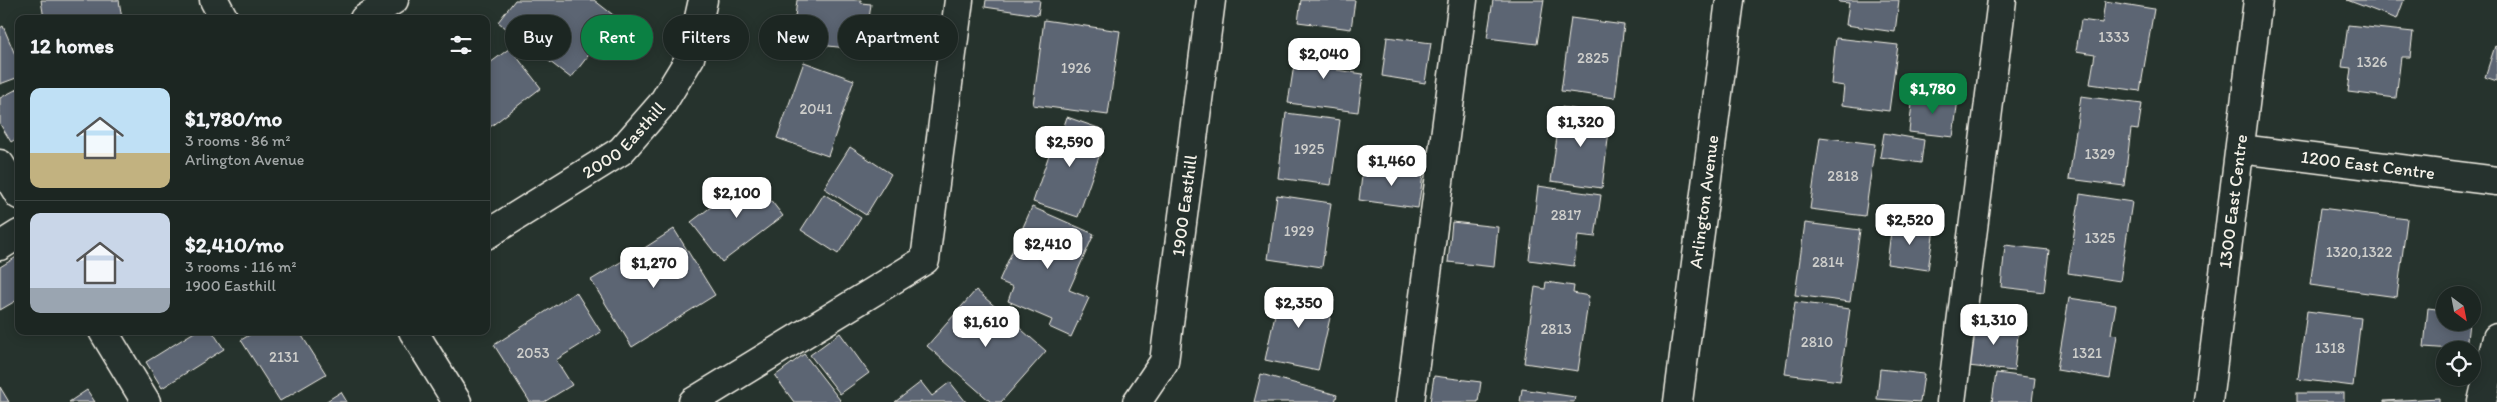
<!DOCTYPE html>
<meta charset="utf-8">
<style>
:root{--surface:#1c2622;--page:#252e2a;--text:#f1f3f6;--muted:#a0a5a5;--line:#3a4340;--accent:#0b8043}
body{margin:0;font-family:Itim,sans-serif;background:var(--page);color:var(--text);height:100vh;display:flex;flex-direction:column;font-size:19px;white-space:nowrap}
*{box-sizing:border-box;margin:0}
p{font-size:16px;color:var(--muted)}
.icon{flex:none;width:28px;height:28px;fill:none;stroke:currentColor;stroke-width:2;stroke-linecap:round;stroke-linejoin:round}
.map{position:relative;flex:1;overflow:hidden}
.side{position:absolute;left:15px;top:15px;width:475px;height:320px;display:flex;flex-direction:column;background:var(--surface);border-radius:10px;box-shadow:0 2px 12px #0003,0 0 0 1px var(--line)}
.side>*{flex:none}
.top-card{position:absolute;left:505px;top:15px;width:475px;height:45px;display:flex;gap:10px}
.needle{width:32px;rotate:148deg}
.tools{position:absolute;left:2436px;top:286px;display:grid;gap:10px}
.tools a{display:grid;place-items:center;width:45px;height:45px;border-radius:50%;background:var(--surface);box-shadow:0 2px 12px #0003,0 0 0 1px var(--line);font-size:25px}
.price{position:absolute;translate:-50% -42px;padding:0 11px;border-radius:10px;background:#fff;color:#222;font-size:16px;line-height:32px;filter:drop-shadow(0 1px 2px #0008)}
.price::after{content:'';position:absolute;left:50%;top:30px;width:15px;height:11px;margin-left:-8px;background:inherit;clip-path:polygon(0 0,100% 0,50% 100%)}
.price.active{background:var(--accent);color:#fff}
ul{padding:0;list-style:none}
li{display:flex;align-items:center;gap:15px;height:125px;padding:0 15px}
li+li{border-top:1px solid var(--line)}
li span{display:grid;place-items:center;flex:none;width:140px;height:100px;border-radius:10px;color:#555}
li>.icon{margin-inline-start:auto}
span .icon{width:60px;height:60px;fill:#fffc;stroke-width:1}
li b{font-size:21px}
h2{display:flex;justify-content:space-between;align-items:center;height:60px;padding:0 15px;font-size:21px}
.chip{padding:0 18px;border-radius:22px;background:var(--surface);box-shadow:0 2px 12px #0003,0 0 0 1px var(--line);font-size:18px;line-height:45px}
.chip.active{background:var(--accent);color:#fff}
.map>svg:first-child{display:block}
.building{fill:#5c6573;stroke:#f4f1e8}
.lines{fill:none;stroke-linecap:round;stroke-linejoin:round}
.minor-casing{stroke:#f4f1e8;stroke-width:31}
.minor{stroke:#26332d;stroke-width:28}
.labels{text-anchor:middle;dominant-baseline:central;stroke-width:4;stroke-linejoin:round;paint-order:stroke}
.number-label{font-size:15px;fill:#cececb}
.street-label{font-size:18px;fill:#f4f1e8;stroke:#26332d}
</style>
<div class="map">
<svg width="2497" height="402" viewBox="0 0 2497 402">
<rect width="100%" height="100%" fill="#26332d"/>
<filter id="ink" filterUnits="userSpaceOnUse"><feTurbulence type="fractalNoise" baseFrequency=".02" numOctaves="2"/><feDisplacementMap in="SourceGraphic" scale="10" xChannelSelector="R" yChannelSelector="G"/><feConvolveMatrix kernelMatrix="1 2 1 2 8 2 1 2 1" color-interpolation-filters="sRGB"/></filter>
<g filter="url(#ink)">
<!-- building -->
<g class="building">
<path d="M41,0H119L122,19H44Z"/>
<path d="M515,0H594L617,18L571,78L498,22Z"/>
<path d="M797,0H861V3L871,4L865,50L792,42Z"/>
<path d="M986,0H1040L1038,15L985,7Z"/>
<path d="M1301,0H1355L1351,29L1298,22Z"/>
<path d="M1493,0H1544L1537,44L1487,38Z"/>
<path d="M1839,0H1899L1895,32L1846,25L1849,3L1839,2Z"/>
<path d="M2347,0H2404L2397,19Z"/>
<path d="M2105,1L2154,9L2140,91L2090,84L2095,54L2076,51L2081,20L2102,23Z"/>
<path d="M1571,18L1624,25L1615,98L1561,91Z"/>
<path d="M1044,20L1120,31L1108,115L1033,105Z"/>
<path d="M2348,25L2413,32L2410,57H2401L2396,98L2348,92L2351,68L2342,67Z"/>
<path d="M3,26L19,64V77L0,84V28Z"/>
<path d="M1387,37L1431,43L1425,83L1382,76Z"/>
<path d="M1836,38L1898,45L1889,111L1842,105L1844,86L1831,84Z"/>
<path d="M1303,40L1340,45L1337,70L1363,74L1358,112L1288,103L1294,65L1299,66Z"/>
<path d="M2495,46L2497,47V81L2485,77Z"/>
<path d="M510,48L541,88L486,130V66Z"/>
<path d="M804,62L854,80L828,156L777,138Z"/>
<path d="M19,88V137L11,142L0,124V98Z"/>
<path d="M1913,94L1958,99L1953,137L1909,132Z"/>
<path d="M2081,96L2142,104L2138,130L2131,129L2124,186L2069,179Z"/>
<path d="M1561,107L1611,115L1602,188L1551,181Z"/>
<path d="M1286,113L1340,120L1331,185L1278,178Z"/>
<path d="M1067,117L1104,130L1098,147L1102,148L1078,217L1033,202L1056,134L1061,135Z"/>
<path d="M1884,133L1924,140L1921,163L1880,157Z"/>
<path d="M1820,137L1875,144L1865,216L1810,209Z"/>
<path d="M850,147L891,174L866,215L824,188Z"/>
<path d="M1408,166L1424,169L1418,208L1359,200L1363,168L1407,174Z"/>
<path d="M752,176L783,216L722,262L691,222Z"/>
<path d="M1538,186L1601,195L1595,237L1578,235L1574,266L1529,260Z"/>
<path d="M824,194L861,218L838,254L801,230Z"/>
<path d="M2080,194L2132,202L2120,281L2068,273Z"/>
<path d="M1277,195L1331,203L1322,267L1268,259Z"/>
<path d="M1032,207L1094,234L1069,290L1089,298L1071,337L1049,327L1052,320L1008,301L1013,287L999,281Z"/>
<path d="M2321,208L2407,219L2397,297L2310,285Z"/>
<path d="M1452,222L1498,227L1494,267L1448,262Z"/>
<path d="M1805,223L1860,230L1850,302L1795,295Z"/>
<path d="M1892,223L1934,229L1928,270L1887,264Z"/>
<path d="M674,229L715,295L632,347L591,280L624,260L632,273L651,261L643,249Z"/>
<path d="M2005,245L2049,250L2044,292L2001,287Z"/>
<path d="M18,256L19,299L0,310V267Z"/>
<path d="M1546,282L1574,286L1573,293L1589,296L1578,371L1524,363L1535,287L1545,289Z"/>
<path d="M1281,287L1334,300L1318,371L1265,360Z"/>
<path d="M976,290L1046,351L1001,402H991L927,346Z"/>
<path d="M576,292L601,332L556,360L572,385L544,402H530L494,345Z"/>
<path d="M2069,298L2116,305L2111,334L2117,335L2110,379L2057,370Z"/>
<path d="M1795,302L1850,309L1840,381L1785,374Z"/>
<path d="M2428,308L2445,310V322H2469L2466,350L2424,347Z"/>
<path d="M2307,311L2361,318L2353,386L2298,379Z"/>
<path d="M1974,321L2019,326L2014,371L1968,366Z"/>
<path d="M196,331H212L224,349L162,388L146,362Z"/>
<path d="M256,331H299L326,374L280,401L241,340Z"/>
<path d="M840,333L869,373L840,394L810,355Z"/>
<path d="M804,354L840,400L838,402H794L775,376Z"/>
<path d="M1880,369L1924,374L1920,402L1877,399Z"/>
<path d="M1996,373L2035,378L2032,402H1992Z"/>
<path d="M1261,374L1337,395L1335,402H1254Z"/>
<path d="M1434,376L1481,382L1478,402H1430Z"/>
<path d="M921,382L932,396L950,382L966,402H895Z"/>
<path d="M0,387L9,402H0Z"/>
<path d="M1522,389L1575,397L1574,402H1520Z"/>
<path d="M87,390L95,402H69Z"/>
<path d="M341,392L347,402H325Z"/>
<rect x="2297" y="393" width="47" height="9"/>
<path d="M2439,398V402H2384V401Z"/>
</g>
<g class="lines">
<defs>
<g id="minor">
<path d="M214,0L224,19"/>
<path d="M364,19L394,0"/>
<path id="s1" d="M2240,149L2497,181"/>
<path d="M0,164L19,195"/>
<path id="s2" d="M486,235L621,151L662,104L690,58L703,0"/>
<path d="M0,246L19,234"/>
<path d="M103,331L146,402"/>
<path d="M413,331L457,402"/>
<path d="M693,402L925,260L959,0"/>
<path id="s3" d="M1137,402L1164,362L1211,0"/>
<path d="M1410,402L1463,0"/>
<path id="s4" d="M1678,402L1730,0"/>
<path d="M1951,402L2002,0"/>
<path id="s5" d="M2208,402L2258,0"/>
<path d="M2482,402L2497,338"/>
</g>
</defs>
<!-- minor casing -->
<use href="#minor" class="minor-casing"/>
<!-- minor -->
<use href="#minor" class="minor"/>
</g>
</g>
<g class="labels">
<!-- number labels -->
<g class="number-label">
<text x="2114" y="37">1333</text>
<text x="1593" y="58">2825</text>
<text x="2372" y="62">1326</text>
<text x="1076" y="68">1926</text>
<text x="816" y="109">2041</text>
<text x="1309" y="149">1925</text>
<text x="2100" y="154">1329</text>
<text x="1843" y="176">2818</text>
<text x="1566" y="215">2817</text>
<text x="1299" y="231">1929</text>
<text x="2100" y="238">1325</text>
<text x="2359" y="252">1320,1322</text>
<text x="1828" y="262">2814</text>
<text x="1556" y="329">2813</text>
<text x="1817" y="342">2810</text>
<text x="2330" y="348">1318</text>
<text x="533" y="353">2053</text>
<text x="2087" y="353">1321</text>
<text x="284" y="357">2131</text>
</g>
<!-- street labels -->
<g class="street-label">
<text stroke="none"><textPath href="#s2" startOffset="168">2000 Easthill</textPath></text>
<text stroke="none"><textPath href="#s1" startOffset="129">1200 East Centre</textPath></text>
<text stroke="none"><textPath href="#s4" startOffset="202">Arlington Avenue</textPath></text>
<text stroke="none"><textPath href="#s5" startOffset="202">1300 East Centre</textPath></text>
<text stroke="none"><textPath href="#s3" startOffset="206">1900 Easthill</textPath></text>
</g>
</g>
</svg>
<div class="tools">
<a><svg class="needle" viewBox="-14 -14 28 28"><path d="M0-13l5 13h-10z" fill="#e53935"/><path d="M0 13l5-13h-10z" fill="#a0a5a5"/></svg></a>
<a><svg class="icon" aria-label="locate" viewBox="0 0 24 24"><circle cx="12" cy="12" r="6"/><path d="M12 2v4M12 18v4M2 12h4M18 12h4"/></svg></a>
</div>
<b class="price" style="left:1324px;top:80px">$2,040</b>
<b class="price active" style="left:1933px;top:115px">$1,780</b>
<b class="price" style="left:1581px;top:148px">$1,320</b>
<b class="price" style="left:1070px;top:168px">$2,590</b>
<b class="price" style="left:1392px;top:187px">$1,460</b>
<b class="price" style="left:737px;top:219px">$2,100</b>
<b class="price" style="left:1910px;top:246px">$2,520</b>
<b class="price" style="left:1048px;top:270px">$2,410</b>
<b class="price" style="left:654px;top:289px">$1,270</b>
<b class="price" style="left:1299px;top:329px">$2,350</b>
<b class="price" style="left:1994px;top:346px">$1,310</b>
<b class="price" style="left:986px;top:348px">$1,610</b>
<div class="top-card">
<a class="chip">Buy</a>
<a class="chip active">Rent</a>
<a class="chip">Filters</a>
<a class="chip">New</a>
<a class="chip">Apartment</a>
</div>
<section class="side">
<h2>12 homes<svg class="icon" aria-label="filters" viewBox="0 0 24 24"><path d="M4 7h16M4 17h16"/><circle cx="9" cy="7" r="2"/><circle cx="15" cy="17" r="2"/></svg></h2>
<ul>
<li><span style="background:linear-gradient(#bfe0f5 65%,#c2b280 0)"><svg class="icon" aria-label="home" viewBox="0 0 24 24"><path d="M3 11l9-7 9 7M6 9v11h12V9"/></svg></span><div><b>$1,780/mo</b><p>3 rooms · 86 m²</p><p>Arlington Avenue</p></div></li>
<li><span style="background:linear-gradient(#c9d6e8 75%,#9aa5b1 0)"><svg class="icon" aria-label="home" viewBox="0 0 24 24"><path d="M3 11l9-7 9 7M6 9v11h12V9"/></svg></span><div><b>$2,410/mo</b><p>3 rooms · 116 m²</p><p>1900 Easthill</p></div></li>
</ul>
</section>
</div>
